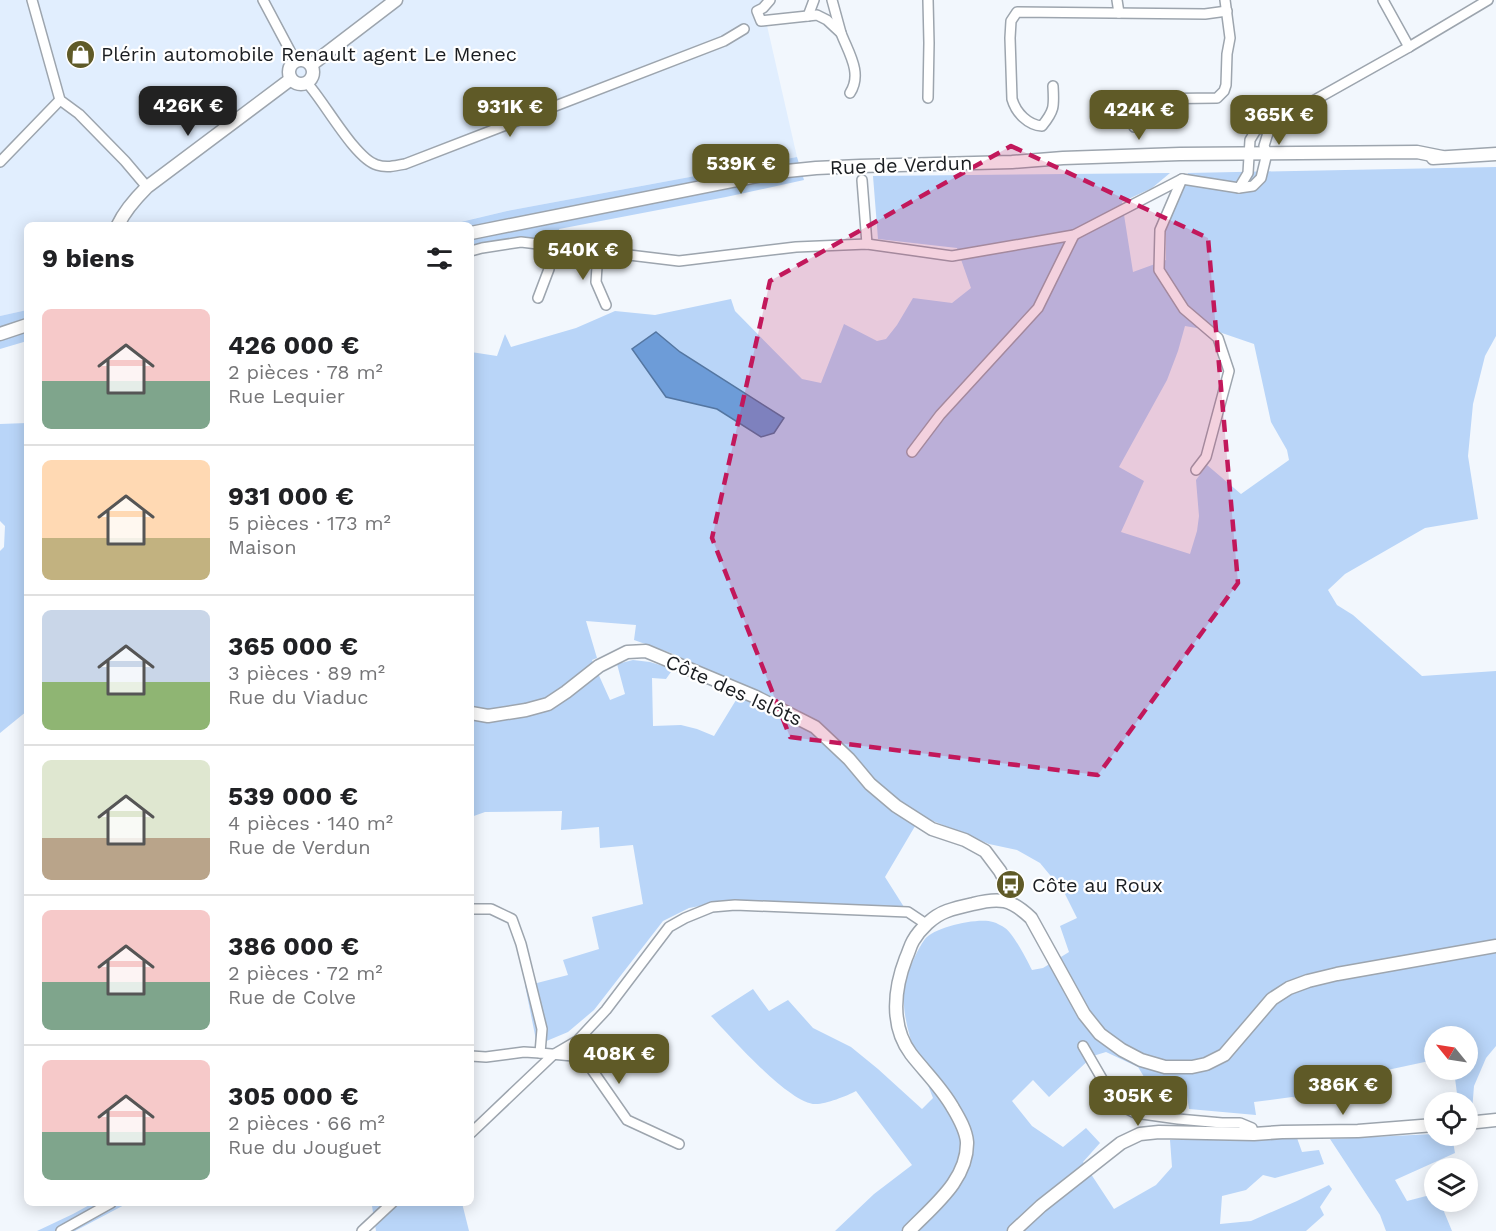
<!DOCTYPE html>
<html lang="fr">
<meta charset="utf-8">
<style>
:root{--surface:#fff;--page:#f6f6f6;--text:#202124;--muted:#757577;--line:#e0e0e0;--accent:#5f5a27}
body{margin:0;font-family:"Work Sans",sans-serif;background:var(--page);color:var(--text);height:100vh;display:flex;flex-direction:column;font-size:22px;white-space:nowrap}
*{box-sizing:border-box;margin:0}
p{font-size:20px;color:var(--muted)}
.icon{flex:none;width:33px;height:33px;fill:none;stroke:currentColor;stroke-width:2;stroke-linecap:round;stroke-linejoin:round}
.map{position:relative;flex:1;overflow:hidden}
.drawer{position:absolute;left:24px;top:222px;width:450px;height:984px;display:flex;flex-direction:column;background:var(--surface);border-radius:9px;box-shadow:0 3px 15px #0003}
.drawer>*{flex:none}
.needle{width:39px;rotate:300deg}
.controls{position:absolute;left:1424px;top:1026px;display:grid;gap:12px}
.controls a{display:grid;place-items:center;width:54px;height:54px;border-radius:50%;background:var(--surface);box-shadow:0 3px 15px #0003;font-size:30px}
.price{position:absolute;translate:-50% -51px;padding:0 14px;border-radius:12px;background:var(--accent);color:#fff;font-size:20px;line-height:39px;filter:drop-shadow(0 2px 3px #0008)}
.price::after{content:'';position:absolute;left:50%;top:36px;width:18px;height:14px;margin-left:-9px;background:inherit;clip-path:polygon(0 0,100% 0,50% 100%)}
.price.on{background:#222;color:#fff}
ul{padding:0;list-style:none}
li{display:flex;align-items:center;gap:18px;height:150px;padding:0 18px}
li+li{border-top:2px solid var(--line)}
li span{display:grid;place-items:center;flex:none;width:168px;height:120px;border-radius:9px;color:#555}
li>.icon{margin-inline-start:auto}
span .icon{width:72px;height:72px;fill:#fffc;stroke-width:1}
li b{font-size:26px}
h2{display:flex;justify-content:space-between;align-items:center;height:72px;padding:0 18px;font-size:26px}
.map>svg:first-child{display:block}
.built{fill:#e1eefe}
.green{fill:#b9d5f8;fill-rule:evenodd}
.water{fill:#6d9cd8;stroke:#5476a1;stroke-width:1.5}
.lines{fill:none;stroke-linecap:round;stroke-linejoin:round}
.street-casing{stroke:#9da5ae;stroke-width:12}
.secondary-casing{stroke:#9da5ae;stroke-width:15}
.street{stroke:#fff;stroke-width:9}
.secondary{stroke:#fff;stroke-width:12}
.marked{fill:#c2185b;fill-opacity:0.2;stroke:#c2185b;stroke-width:4.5;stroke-dasharray:12 8;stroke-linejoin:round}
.labels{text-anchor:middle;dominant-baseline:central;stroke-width:4.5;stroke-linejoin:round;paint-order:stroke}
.poi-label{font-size:20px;fill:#1a1d21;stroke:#fff;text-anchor:start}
.street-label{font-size:20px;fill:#1a1d21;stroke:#fff}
</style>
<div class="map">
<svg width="1496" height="1231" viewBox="0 0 1496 1231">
<rect width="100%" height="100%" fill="#f2f7fd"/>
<!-- built -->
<path class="built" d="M0,0H774L763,8L797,157L507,211L447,225H27V310L0,316Z"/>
<!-- green -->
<g class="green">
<path d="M797,157L804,180L726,197L559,229L562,242L544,238L471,248V225H448L507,211Z"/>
<path d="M1496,167V336L1485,356L1473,404L1468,456L1478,519L1425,528L1345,574L1328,590L1337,605L1353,615L1422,676L1496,671V1046L1486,1058L1474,1086L1472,1111L1467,1112V1102H1458L1454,1070H1467V1036H1434V1060L1350,1078L1344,1103L1331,1104L1292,1097L1254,1102L1256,1115L1189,1109L1185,1081L1149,1085L1138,1067L1106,1052L1093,1056L1049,1097L1033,1080L1012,1101L1032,1126L1063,1147L1086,1128L1100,1143L1083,1162L1114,1209L1156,1185L1172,1167L1170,1140L1259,1137L1297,1138L1302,1152L1319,1150L1324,1164L1275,1178L1263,1175L1246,1190L1222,1196L1220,1224L1251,1221L1297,1201L1329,1185L1332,1189L1320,1207L1324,1215L1306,1231H835L874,1194L912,1165L856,1091C847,1096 826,1104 816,1104C790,1105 730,1036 711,1016L753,989L769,1011L788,1000L813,1028L851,1047L878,1069L922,1109L933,1098C920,1063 901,1028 904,989C904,978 918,948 925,939C934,927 979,917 993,922C997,923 1002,926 1005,928C1013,933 1027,960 1032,970L1043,968L1069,952L1060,926L1077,918L1064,892L1040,863L1017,850L989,844L921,816L885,877L904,907L727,901L689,908L663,921L594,1010L568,1032L537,1045L525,985L537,983L568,975L563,960L599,949L592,917L643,904L633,845L600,848L599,827L561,830L562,811L485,812L471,817V352L497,356L505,334L511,347L576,328L615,311L655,315L731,299L735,311L802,379L821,383L844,324L877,341L886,339L897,325L913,298L952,303L971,288L957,248L878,239L873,176L1170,173L1152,188L1122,202L1133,272L1166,260V226L1188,173ZM1185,326L1219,332L1254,344L1271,422L1287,450L1289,460L1241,494L1207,465L1196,480L1199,516L1197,531L1190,554L1121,532L1144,481L1119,467L1167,380L1178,351ZM656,332L680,352L761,437L717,409ZM586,621L636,625L634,640L671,653L744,687L714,736L697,729L681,725L653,726L652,678L666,679L673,669L650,662L633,660L617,664L625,694L610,700L592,660L597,658Z"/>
<path d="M27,310V341L0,349V316Z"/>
<path d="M27,423V711L0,733V551L4,547L5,526L0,521V424Z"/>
<path d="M1434,1134V1136H1452L1455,1153L1395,1180L1407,1201L1434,1194V1202H1440L1452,1231H1386L1380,1215L1330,1139Z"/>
<path d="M93,1203H128L75,1231H37L73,1214Z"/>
<path d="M376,1203H462L469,1231H376L372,1206Z"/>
</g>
<!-- water -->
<path class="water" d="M656,332L680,352L784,418L774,433L761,437L717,409L666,397L632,349Z"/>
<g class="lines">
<defs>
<g id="street">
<path d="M32,0L60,100L79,114L125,161L147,187"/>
<path d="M263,0L296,62"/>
<path d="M770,0L763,8L757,11L761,21L817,15L827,20L841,33"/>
<path d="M832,0C835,11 838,22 841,33C848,52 863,73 850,93"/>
<path d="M1117,0L1119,13"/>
<path d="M1383,0L1409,47"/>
<path d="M808,16L814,0"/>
<path d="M307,83C324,101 355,159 377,165C386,168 395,166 405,164L724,41L744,29"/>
<path d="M1053,86C1054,106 1055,110 1042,126C1028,125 1016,113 1012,99L1010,38L1011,21L1017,12L1205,14L1227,11"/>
<path d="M928,98L929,43L928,0"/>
<path d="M1134,127L1135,102L1138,99L1217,98L1224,91L1226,85L1227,54L1230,38L1225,0"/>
<path d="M0,162L60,100"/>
<path d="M1182,179L1160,230L1159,270L1184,309L1218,338L1229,371L1206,457L1196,470"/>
<path d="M862,180L867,244"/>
<path d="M1239,188L1248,173L1250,140L1256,130L1272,124L1409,47L1488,0"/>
<path d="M471,251L482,248L521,242L679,261L796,247L867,244L952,256L1074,235L1182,179L1239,188L1253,186L1261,178L1267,153L1264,146L1267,136L1272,124"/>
<path d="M598,251L596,282L606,305"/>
<path d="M538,298L549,269L548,245"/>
<path d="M912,452L940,415L1038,308L1074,235"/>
<path d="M471,909H491L512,919L521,944L542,1029L540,1053"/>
<path d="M1083,1046L1112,1096L1121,1106L1135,1113L1178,1119L1222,1123H1240L1252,1128L1254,1134"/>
<path d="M471,1056L486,1057L524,1052L540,1053L573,1056L588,1064L627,1120L679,1144"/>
<path d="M471,1133L553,1055L577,1041L606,1010L669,927L685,918L712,907L735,905L908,912L926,924"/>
<path d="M61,1231L111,1203"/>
<path d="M362,1231L392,1203"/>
</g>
<g id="secondary">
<circle cx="301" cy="72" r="12"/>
<path d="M311,65L396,0"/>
<path d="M1433,158L1496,154"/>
<path d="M118,225C125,210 135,199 147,187L291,79"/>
<path d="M471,233L777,172L816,168L860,166L1012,162L1063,158L1180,154L1417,152L1442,157"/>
<path d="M0,334L27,325"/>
<path d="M471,713L488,716L526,710L548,704L566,692L599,666L627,652L646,651L756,697L815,727L849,759L870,784L896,806L932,829L965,840L985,851L1000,871L1007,884L1008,901"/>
<path d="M1467,1123L1496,1120"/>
<path d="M909,1231C933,1206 968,1180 967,1142C966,1130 959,1118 953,1108C942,1088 925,1072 911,1054C890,1026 894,989 906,958C909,952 910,946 913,941C920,929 933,916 947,911C955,908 964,906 973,904C1000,897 1011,899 1031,918L1084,1014L1100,1034L1122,1050L1141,1060L1165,1067H1192L1206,1064L1224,1055L1272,999L1289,988L1308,981L1337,974L1496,946"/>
<path d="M1014,1231L1041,1206L1121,1143L1140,1134L1159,1132L1254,1134L1282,1132L1358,1131L1434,1125"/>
</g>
</defs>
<!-- street casing -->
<use href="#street" class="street-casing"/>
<!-- secondary casing -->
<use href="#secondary" class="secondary-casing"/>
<!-- street -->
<use href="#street" class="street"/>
<!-- secondary -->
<use href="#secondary" class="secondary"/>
</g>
<!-- marked area -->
<path class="marked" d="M1011,146L1208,238L1238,583L1098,775L790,737L712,538L770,281Z"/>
<!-- icons -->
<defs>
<symbol id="shop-disc" viewBox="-11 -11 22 22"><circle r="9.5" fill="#5f5a27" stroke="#fff"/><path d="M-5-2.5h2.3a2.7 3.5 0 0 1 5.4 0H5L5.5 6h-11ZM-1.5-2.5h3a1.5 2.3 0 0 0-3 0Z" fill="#fff"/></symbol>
<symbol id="bus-disc" viewBox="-11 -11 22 22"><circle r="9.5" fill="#5f5a27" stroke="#fff"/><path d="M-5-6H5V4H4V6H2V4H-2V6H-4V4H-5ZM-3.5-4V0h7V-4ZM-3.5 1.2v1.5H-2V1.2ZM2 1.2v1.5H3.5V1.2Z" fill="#fff"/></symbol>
</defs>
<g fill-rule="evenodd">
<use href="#shop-disc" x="64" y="38" width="33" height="33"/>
<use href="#bus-disc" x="994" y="868" width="33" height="33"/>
</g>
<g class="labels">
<!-- poi labels -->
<g class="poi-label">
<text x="101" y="54">Plérin automobile Renault agent Le Menec</text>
<text x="1032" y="885">Côte au Roux</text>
</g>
<!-- street labels -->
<g class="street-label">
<text transform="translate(901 165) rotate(-2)">Rue de Verdun</text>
<text transform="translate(734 690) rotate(24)">Côte des Islôts</text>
</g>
</g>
</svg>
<div class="controls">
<a><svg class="needle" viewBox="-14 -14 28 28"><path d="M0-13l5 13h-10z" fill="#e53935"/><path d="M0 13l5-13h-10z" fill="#757577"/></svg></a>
<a><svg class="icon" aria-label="locate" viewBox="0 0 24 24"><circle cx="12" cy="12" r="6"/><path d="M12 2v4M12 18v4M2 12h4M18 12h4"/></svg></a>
<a><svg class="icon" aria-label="layers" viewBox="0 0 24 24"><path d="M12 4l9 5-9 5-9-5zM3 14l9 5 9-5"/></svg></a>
</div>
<b class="price on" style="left:188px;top:137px">426K €</b>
<b class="price" style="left:510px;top:138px">931K €</b>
<b class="price" style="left:1139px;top:141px">424K €</b>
<b class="price" style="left:1279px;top:146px">365K €</b>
<b class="price" style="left:741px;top:195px">539K €</b>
<b class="price" style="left:583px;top:281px">540K €</b>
<b class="price" style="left:619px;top:1085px">408K €</b>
<b class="price" style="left:1343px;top:1116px">386K €</b>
<b class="price" style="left:1138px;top:1127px">305K €</b>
<section class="drawer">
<h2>9 biens<svg class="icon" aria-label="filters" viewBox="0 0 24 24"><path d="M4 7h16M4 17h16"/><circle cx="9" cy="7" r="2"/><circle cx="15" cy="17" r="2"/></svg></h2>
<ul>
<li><span style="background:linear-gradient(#f6c9c9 60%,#7fa58c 0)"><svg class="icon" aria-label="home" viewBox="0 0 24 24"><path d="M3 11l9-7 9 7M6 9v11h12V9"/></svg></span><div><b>426 000 €</b><p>2 pièces · 78 m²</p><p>Rue Lequier</p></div></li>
<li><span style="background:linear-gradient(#ffd9b3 65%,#c2b280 0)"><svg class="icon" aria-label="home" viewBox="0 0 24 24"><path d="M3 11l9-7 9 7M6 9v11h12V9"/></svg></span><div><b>931 000 €</b><p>5 pièces · 173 m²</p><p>Maison</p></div></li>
<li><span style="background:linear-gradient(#c9d6e8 60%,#8fb573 0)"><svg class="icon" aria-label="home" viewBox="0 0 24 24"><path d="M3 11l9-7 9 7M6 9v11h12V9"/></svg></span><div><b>365 000 €</b><p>3 pièces · 89 m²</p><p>Rue du Viaduc</p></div></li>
<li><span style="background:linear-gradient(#dfe7d0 65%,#b9a48a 0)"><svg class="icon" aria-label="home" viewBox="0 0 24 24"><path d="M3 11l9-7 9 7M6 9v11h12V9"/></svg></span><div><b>539 000 €</b><p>4 pièces · 140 m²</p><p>Rue de Verdun</p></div></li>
<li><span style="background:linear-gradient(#f6c9c9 60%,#7fa58c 0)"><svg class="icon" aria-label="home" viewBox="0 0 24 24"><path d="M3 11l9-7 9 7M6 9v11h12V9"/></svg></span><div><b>386 000 €</b><p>2 pièces · 72 m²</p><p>Rue de Colve</p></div></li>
<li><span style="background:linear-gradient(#f6c9c9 60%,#7fa58c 0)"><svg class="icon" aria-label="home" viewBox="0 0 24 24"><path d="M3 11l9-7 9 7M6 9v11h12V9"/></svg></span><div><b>305 000 €</b><p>2 pièces · 66 m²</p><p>Rue du Jouguet</p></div></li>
</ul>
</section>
</div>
